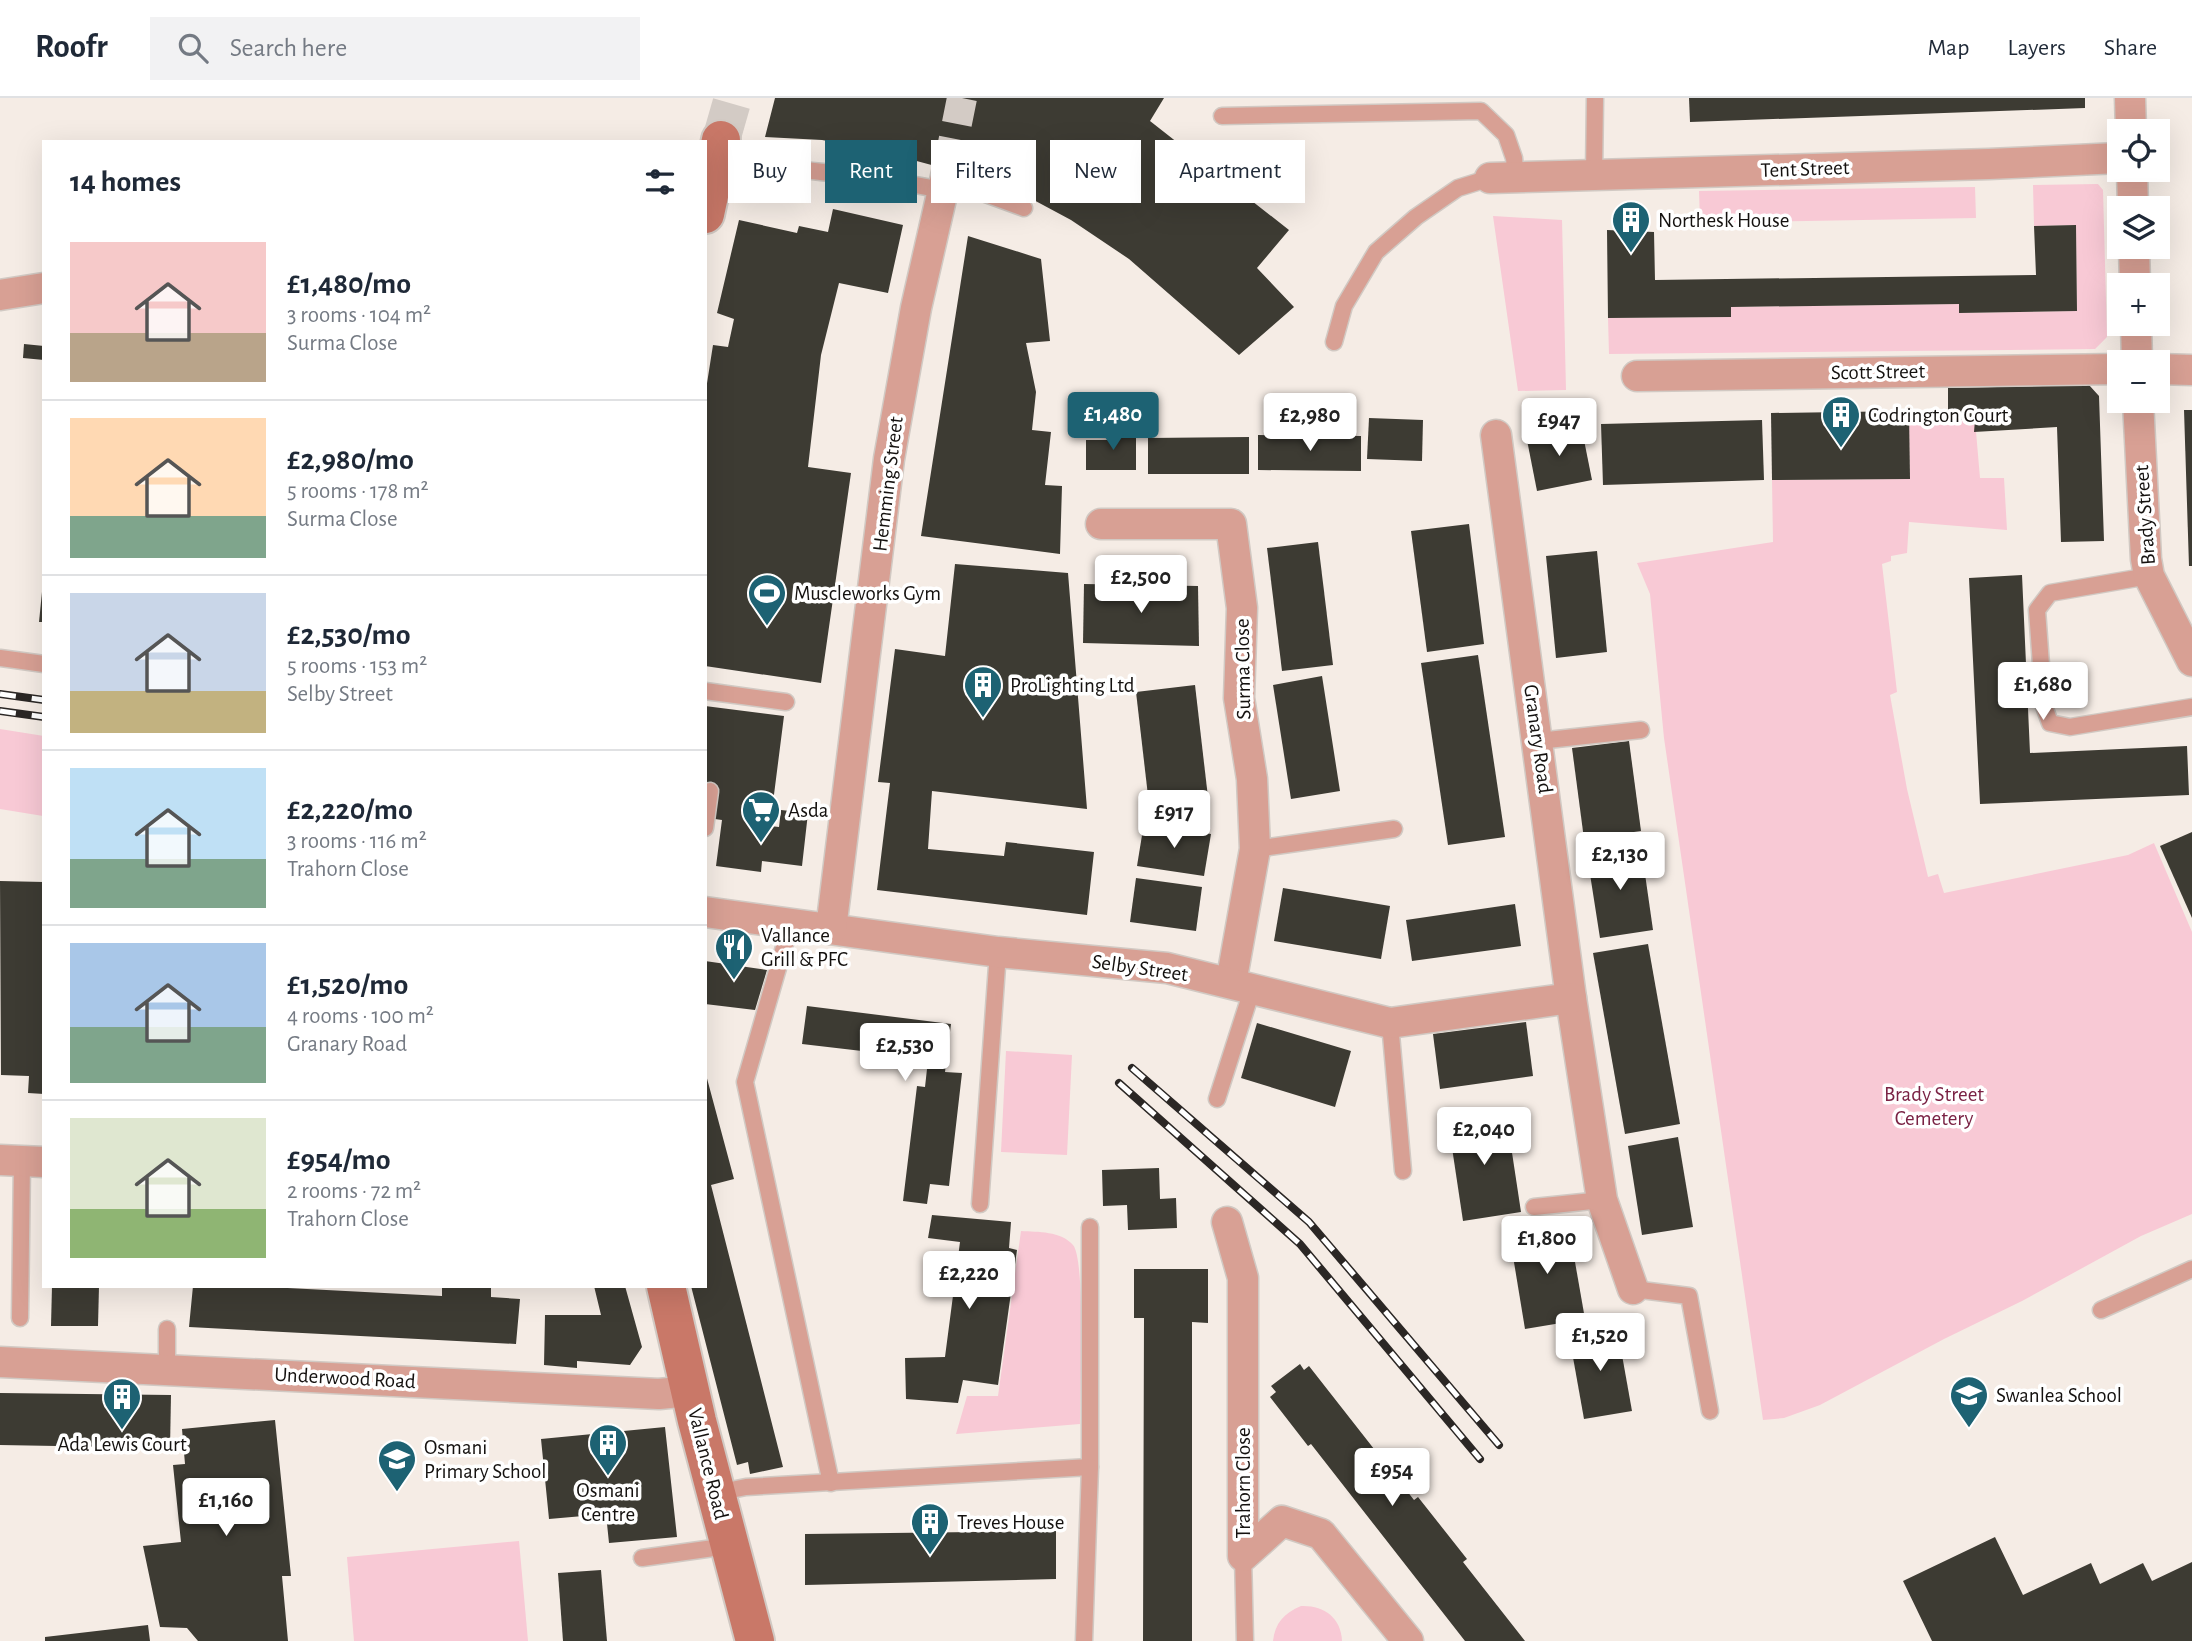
<!DOCTYPE html>
<meta charset="utf-8">
<style>
:root{--surface:#fff;--page:#f2f2f3;--text:#1f2937;--muted:#747a83;--line:#e0e1e3;--accent:#1d6273}
body{margin:0;font-family:"Alegreya Sans",sans-serif;background:var(--page);color:var(--text);height:100vh;display:flex;flex-direction:column;font-size:26px;white-space:nowrap}
*{box-sizing:border-box;margin:0}
p{font-size:23px;color:var(--muted)}
.icon{flex:none;width:38px;height:38px;fill:none;stroke:currentColor;stroke-width:2;stroke-linecap:round;stroke-linejoin:round}
.map{position:relative;flex:1;overflow:hidden}
.sheet{position:absolute;left:42px;top:42px;width:665px;height:1148px;display:flex;flex-direction:column;background:var(--surface);border-radius:0px;box-shadow:0 7px 28px #0002}
.sheet>*{flex:none}
.top-card{position:absolute;left:728px;top:42px;width:665px;height:63px;display:flex;gap:14px}
.buttons{position:absolute;left:2107px;top:21px;display:grid;gap:14px}
.buttons a{display:grid;place-items:center;width:63px;height:63px;border-radius:0px;background:var(--surface);box-shadow:0 7px 28px #0002;font-size:35px}
.price{position:absolute;translate:-50% -60px;padding:0 16px;border-radius:7px;background:#fff;color:#222;font-size:23px;line-height:46px;filter:drop-shadow(0 2px 4px #0008)}
.price::after{content:'';position:absolute;left:50%;top:42px;width:21px;height:16px;margin-left:-10px;background:inherit;clip-path:polygon(0 0,100% 0,50% 100%)}
.price.selected{background:var(--accent);color:#fff}
ul{padding:0;list-style:none}
li{display:flex;align-items:center;gap:21px;height:175px;padding:0 28px}
li+li{border-top:2px solid var(--line)}
li span{display:grid;place-items:center;flex:none;width:196px;height:140px;border-radius:0px;color:#555}
li>.icon{margin-inline-start:auto}
span .icon{width:84px;height:84px;fill:#fffc;stroke-width:1}
li b{font-size:30px}
h2{display:flex;justify-content:space-between;align-items:center;height:84px;padding:0 28px;font-size:30px}
.tag{padding:0 24px;border-radius:0px;background:var(--surface);box-shadow:0 7px 28px #0002;font-size:24px;line-height:63px}
.tag.selected{background:var(--accent);color:#fff}
header{display:flex;align-items:center;gap:42px;box-sizing:border-box;height:98px;padding:0 35px;background:var(--surface);border-bottom:2px solid var(--line)}
header strong{font-size:33px}
nav{display:flex;gap:38px;margin-inline-start:auto;font-size:24px}
.search{width:490px;height:63px;background:var(--page);display:flex;align-items:center;gap:18px;box-sizing:border-box;padding:0 24px;border-radius:0px;color:var(--muted);font-size:26px}
.map>svg:first-child{display:block}
.green{fill:#f8c9d5}
.building{fill:#3d3b33}
.lines{fill:none;stroke-linecap:round;stroke-linejoin:round}
.street-tunnel{stroke:#d3cbc5;stroke-width:30;stroke-dasharray:30 15;stroke-linecap:butt}
.secondary-tunnel{stroke:#d3cbc5;stroke-width:38;stroke-dasharray:38 19;stroke-linecap:butt}
.lane-casing{stroke:#d1c9c3;stroke-width:19}
.street-casing{stroke:#d1c9c3;stroke-width:33}
.secondary-casing{stroke:#d1c9c3;stroke-width:42}
.lane{stroke:#d8a094;stroke-width:16}
.street{stroke:#d8a094;stroke-width:30}
.secondary{stroke:#c97868;stroke-width:38}
.rail-casing{stroke:#2b2725;stroke-width:8}
.rail{stroke:#fff;stroke-width:5;stroke-dasharray:16;stroke-linecap:butt}
.labels{text-anchor:middle;dominant-baseline:central;stroke-width:7;stroke-linejoin:round;paint-order:stroke}
.street-label{font-size:21px;fill:#14110f;stroke:#fff}
.poi-label{font-size:21px;fill:#14110f;stroke:#fff;text-anchor:start}
.park-label{font-size:21px;fill:#7a2244;stroke:#fff}
</style>
<header>
<strong>Roofr</strong>
<div class="search"><svg class="icon" aria-label="search" viewBox="0 0 24 24"><circle cx="10" cy="10" r="6"/><path d="M15 15l6 6"/></svg>Search here</div>
<nav><a>Map</a><a>Layers</a><a>Share</a></nav>
</header>
<div class="map">
<svg width="2192" height="1543" viewBox="0 0 2192 1543">
<rect width="100%" height="100%" fill="#f5ece5"/>
<!-- green -->
<g class="green">
<path d="M2098,86L2103,92L2107,239L2095,251L1609,256L1608,220L1731,219V209L1959,206V215L2077,213L2076,127L2034,128L2033,87Z"/>
<path d="M1975,89L1976,120L1700,125L1699,93Z"/>
<path d="M1493,118L1562,122L1566,292L1518,293Z"/>
<path d="M1909,322H1975L1980,380H2004L2007,432L1909,424L1907,455L1891,458V463L1882,466L1897,594L1890,597L1907,691L1928,779L1938,776L1944,795L2128,757L2154,745L2192,834V1116L2141,1138L2022,1203L1944,1241L1820,1307L1784,1320L1763,1322L1664,640L1650,496L1637,465L1773,444L1772,382L1910,381Z"/>
<path d="M0,631L44,638L43,718L0,711Z"/>
<path d="M1006,953L1072,957L1067,1057L1001,1054Z"/>
<path d="M1021,1133C1038,1134 1061,1133 1073,1147C1086,1162 1080,1298 1080,1326L956,1336L967,1298H998Z"/>
<path d="M519,1443L528,1543H354L347,1459Z"/>
<path d="M1301,1508C1323,1507 1341,1519 1342,1543H1273C1275,1525 1284,1515 1301,1508Z"/>
</g>
<!-- building -->
<g class="building">
<path d="M775,0H1164L1150,23L1289,132L1257,170L1294,209L1239,257L1129,161L1071,122L1006,87L872,51L822,42L765,39Z"/>
<path d="M1689,0H2085V10L1690,24Z"/>
<path d="M833,111L903,127L888,195L839,185L821,257L808,369L851,375L821,585L705,568V298L713,247L728,249L734,221L717,215L739,122L797,135L799,128L828,134Z"/>
<path d="M2076,127L2077,213L1959,215V206L1731,209V219L1608,220L1607,132L1654,134L1655,182L2036,177L2034,128Z"/>
<path d="M968,138L1041,161L1050,243L1026,245L1036,294L1032,332L1051,334L1045,387L1062,388L1060,456L921,438Z"/>
<path d="M24,246L44,248V262L23,260Z"/>
<path d="M2089,287L2099,298L2104,443L2061,444L2057,329L1974,334L1975,322H1948V290Z"/>
<path d="M2184,312H2192V468H2189Z"/>
<path d="M1909,313L1910,381L1772,382L1771,315Z"/>
<path d="M1369,320L1423,322L1422,363L1367,361Z"/>
<path d="M1762,322L1764,382L1603,387L1601,326Z"/>
<path d="M1581,327L1592,382L1537,393L1526,337Z"/>
<path d="M1117,328H1136V372H1086V342H1116Z"/>
<path d="M1258,337L1361,338V373L1258,372Z"/>
<path d="M1249,339V376H1148V340Z"/>
<path d="M1469,426L1484,546L1427,554L1411,433Z"/>
<path d="M1318,444L1333,567L1282,573L1267,450Z"/>
<path d="M1597,453L1607,554L1556,560L1546,458Z"/>
<path d="M955,466L1068,475L1087,711L932,693L928,751L1004,758L1006,744L1094,754L1087,817L877,792L890,685L878,684L895,551L945,558Z"/>
<path d="M2022,477L2030,655L2187,648L2189,697L1980,706L1969,480Z"/>
<path d="M1084,486L1198,488L1199,548L1083,545Z"/>
<path d="M42,494H44V524H39Z"/>
<path d="M1478,557L1505,739L1448,747L1421,565Z"/>
<path d="M1322,578L1340,693L1291,701L1273,587Z"/>
<path d="M1195,587L1209,708L1150,715L1136,594Z"/>
<path d="M705,608L784,618L770,728L779,729L781,712L808,715L802,768L762,763L761,774L716,768L722,722L715,721L718,694L705,693Z"/>
<path d="M1629,643L1641,733L1584,741L1572,650Z"/>
<path d="M1144,725L1211,736L1204,778L1137,768Z"/>
<path d="M2192,734V820L2160,748Z"/>
<path d="M1641,748L1653,832L1600,840L1587,757Z"/>
<path d="M1136,780L1202,789L1196,833L1130,824Z"/>
<path d="M0,783L44,784V996L28,995L29,978L1,977Z"/>
<path d="M1283,790L1390,808L1381,861L1274,843Z"/>
<path d="M1515,806L1521,848L1412,863L1406,822Z"/>
<path d="M1648,846L1680,1026L1625,1036L1593,855Z"/>
<path d="M705,863L767,872L755,912L705,906Z"/>
<path d="M807,908L951,926L945,974L962,975L949,1088L930,1086L927,1106L903,1103L917,988L925,989L927,971L921,969L922,960L802,946Z"/>
<path d="M1526,924L1533,978L1440,991L1433,936Z"/>
<path d="M1257,925L1351,953L1335,1009L1241,980Z"/>
<path d="M705,973L734,1081L711,1087L783,1369L750,1376L748,1364L737,1367L691,1188H705Z"/>
<path d="M1506,1015L1521,1114L1463,1123L1448,1023Z"/>
<path d="M1678,1039L1693,1129L1642,1137L1628,1048Z"/>
<path d="M1159,1070L1160,1101L1176,1100L1177,1130L1128,1132L1127,1107L1103,1108L1102,1072Z"/>
<path d="M932,1117L1011,1124L1009,1150L1017,1152L998,1287L963,1282L958,1305L906,1301L905,1260L945,1259L960,1144L928,1140Z"/>
<path d="M1568,1124L1585,1221L1525,1231L1509,1134Z"/>
<path d="M1134,1171H1208V1225L1192,1224V1543H1143L1144,1220H1134Z"/>
<path d="M52,1188H99L98,1228H51Z"/>
<path d="M193,1188H251L442,1198V1188H491V1199L520,1201L516,1246L189,1229Z"/>
<path d="M594,1188H625L642,1249L630,1267L577,1263V1270L544,1267L545,1217H601Z"/>
<path d="M1617,1229L1632,1313L1584,1321L1569,1237Z"/>
<path d="M1300,1266L1304,1272L1309,1268L1414,1402L1418,1399L1467,1461L1463,1464L1525,1543H1465L1311,1346L1308,1348L1270,1299L1276,1294L1271,1288Z"/>
<path d="M0,1295L171,1297L170,1350L0,1347Z"/>
<path d="M275,1322L291,1478H282L288,1543H198L187,1530L160,1529L143,1448L181,1444L173,1367L185,1366L182,1331Z"/>
<path d="M665,1329L677,1439L609,1445L606,1416L549,1421L541,1341Z"/>
<path d="M1056,1433V1481L805,1487V1436Z"/>
<path d="M1995,1439L2023,1497L2091,1465L2100,1486L2143,1465L2152,1483L2192,1464V1543H1932L1903,1483Z"/>
<path d="M601,1472L607,1543H563L558,1475Z"/>
<path d="M148,1527L150,1543H45V1539Z"/>
</g>
<g class="lines">
<!-- street-tunnel -->
<path class="street-tunnel" d="M948,70L962,0"/>
<!-- secondary-tunnel -->
<path class="secondary-tunnel" d="M721,42L733,0"/>
<defs>
<g id="lane">
<path d="M1222,18L1481,13L1506,37L1514,60L1516,81"/>
<path d="M717,63C793,71 867,77 942,92"/>
<path d="M1594,77L1595,0"/>
<path d="M944,84L972,91L1024,110"/>
<path d="M1334,244L1344,208L1376,154L1416,119L1458,90L1490,80"/>
<path d="M2149,478L2050,495L2037,512L2044,608L2050,625L2070,629L2192,609"/>
<path d="M0,560L44,566"/>
<path d="M705,593L786,604"/>
<path d="M1538,643L1641,632"/>
<path d="M705,730L710,693"/>
<path d="M1255,751L1394,731"/>
<path d="M791,825L745,984L831,1385"/>
<path d="M1390,925L1403,1073"/>
<path d="M1217,1001L1252,892"/>
<path d="M980,1106L998,854"/>
<path d="M1534,1109L1602,1102"/>
<path d="M1633,1191L1689,1198L1710,1313"/>
<path d="M2101,1212L2192,1171"/>
<path d="M20,1220L22,1063"/>
<path d="M167,1231V1271"/>
<path d="M1090,1369V1129"/>
<path d="M716,1395L746,1389L1090,1369L1084,1543"/>
<path d="M1243,1458L1245,1543"/>
<path d="M642,1460L728,1448"/>
</g>
<g id="street">
<path d="M2130,0L2131,33"/>
<path d="M2132,72L2133,110"/>
<path d="M1490,80L1989,66L2119,60"/>
<path d="M2134,149L2135,187"/>
<path d="M0,197L44,190"/>
<path d="M2136,226L2137,264"/>
<path d="M2158,271L2192,272"/>
<path d="M1637,278L2119,271"/>
<path d="M2138,303L2146,461L2149,478L2192,563"/>
<path d="M1496,337L1571,900L1602,1102L1633,1191"/>
<path d="M1101,426H1231L1242,510L1239,600L1252,681L1255,751L1231,885"/>
<path d="M705,814L998,854L1167,870L1390,925L1571,900"/>
<path d="M831,831L889,361L916,210L948,70"/>
<path d="M0,1062L44,1064"/>
<path d="M1227,1124L1243,1180V1458L1282,1423L1321,1436L1408,1543"/>
<path d="M0,1264L659,1296L690,1293"/>
</g>
<g id="secondary">
<path d="M705,116L721,42"/>
<path d="M666,1188L697,1323L755,1543"/>
</g>
</defs>
<!-- lane casing -->
<use href="#lane" class="lane-casing"/>
<!-- street casing -->
<use href="#street" class="street-casing"/>
<!-- secondary casing -->
<use href="#secondary" class="secondary-casing"/>
<!-- lane -->
<use href="#lane" class="lane"/>
<!-- street -->
<use href="#street" class="street"/>
<!-- secondary -->
<use href="#secondary" class="secondary"/>
<defs>
<g id="rail">
<path d="M0,596L44,602"/>
<path d="M0,613L44,619"/>
<path d="M1132,970L1309,1124L1499,1347"/>
<path d="M1119,985L1300,1146L1480,1361"/>
</g>
</defs>
<!-- rail casing -->
<use href="#rail" class="rail-casing"/>
<!-- rail -->
<use href="#rail" class="rail"/>
</g>
<!-- icons -->
<defs>
<symbol id="building-pin" viewBox="-11 -11 22 30"><path d="M0 17L-7.5 6A9.5 9.5 0 1 1 7.5 6Z" fill="#1d6273" stroke="#fff"/><path d="M-4-6H4V6H1V3H-1V6H-4ZM-2.5-4.3h1.7v1.8h-1.7ZM.8-4.3h1.7v1.8H.8ZM-2.5-1h1.7V.8h-1.7ZM.8-1h1.7V.8H.8Z" fill="#fff"/></symbol>
<symbol id="stadium-pin" viewBox="-11 -11 22 30"><path d="M0 17L-7.5 6A9.5 9.5 0 1 1 7.5 6Z" fill="#1d6273" stroke="#fff"/><path d="M0-5a6.5 5 0 1 0 0 10a6.5 5 0 1 0 0-10ZM-3.5-1.8h7v3.6h-7Z" fill="#fff"/></symbol>
<symbol id="supermarket-pin" viewBox="-11 -11 22 30"><path d="M0 17L-7.5 6A9.5 9.5 0 1 1 7.5 6Z" fill="#1d6273" stroke="#fff"/><path d="M-6-5.5h2.5l.6 2H6L4.5 2H-2.5L-4.4-4H-6ZM-1.5 3.2a1.3 1.3 0 1 0 .1 0ZM3 3.2a1.3 1.3 0 1 0 .1 0Z" fill="#fff"/></symbol>
<symbol id="restaurant-pin" viewBox="-11 -11 22 30"><path d="M0 17L-7.5 6A9.5 9.5 0 1 1 7.5 6Z" fill="#1d6273" stroke="#fff"/><path d="M-5-6h1v4h1v-4h1v4h1v-4h1v5L-1.5 .5V6h-2V.5L-5-1ZM5-6V6H3V1.5H1.5Q1.5-4 5-6Z" fill="#fff"/></symbol>
<symbol id="school-pin" viewBox="-11 -11 22 30"><path d="M0 17L-7.5 6A9.5 9.5 0 1 1 7.5 6Z" fill="#1d6273" stroke="#fff"/><path d="M0-5L7-2L0 1L-7-2ZM-4 1L0 2.5L4 1V4Q0 6-4 4Z" fill="#fff"/></symbol>
</defs>
<g fill-rule="evenodd">
<use href="#building-pin" x="1609" y="100" width="44" height="60"/>
<use href="#building-pin" x="1819" y="295" width="44" height="60"/>
<use href="#stadium-pin" x="745" y="473" width="44" height="60"/>
<use href="#building-pin" x="961" y="565" width="44" height="60"/>
<use href="#supermarket-pin" x="739" y="690" width="44" height="60"/>
<use href="#restaurant-pin" x="712" y="827" width="44" height="60"/>
<use href="#school-pin" x="1947" y="1275" width="44" height="60"/>
<use href="#building-pin" x="100" y="1277" width="44" height="60"/>
<use href="#building-pin" x="586" y="1323" width="44" height="60"/>
<use href="#school-pin" x="375" y="1339" width="44" height="60"/>
<use href="#building-pin" x="908" y="1402" width="44" height="60"/>
</g>
<g class="labels">
<!-- street labels -->
<g class="street-label">
<text transform="translate(1805 71) rotate(-2)">Tent Street</text>
<text transform="translate(1878 274) rotate(-1)">Scott Street</text>
<text transform="translate(888 386) rotate(-83)">Hemming Street</text>
<text transform="translate(2145 417) rotate(-94)">Brady Street</text>
<text transform="translate(1243 571) rotate(-91)">Surma Close</text>
<text transform="translate(1538 641) rotate(82)">Granary Road</text>
<text transform="translate(1140 870) rotate(8)">Selby Street</text>
<text transform="translate(345 1280) rotate(3)">Underwood Road</text>
<text transform="translate(708 1366) rotate(76)">Vallance Road</text>
<text transform="translate(1243 1385) rotate(-90)">Trahorn Close</text>
</g>
<!-- poi labels -->
<g class="poi-label">
<text x="1658" y="122">Northesk House</text>
<text x="1868" y="317">Codrington Court</text>
<text x="794" y="495">Muscleworks Gym</text>
<text x="1010" y="587">ProLighting Ltd</text>
<text x="788" y="712">Asda</text>
<text x="761" y="837">Vallance<tspan x="761" dy="24">Grill &amp; PFC</tspan></text>
<text x="1996" y="1297">Swanlea School</text>
<text x="122" y="1346" text-anchor="middle">Ada Lewis Court</text>
<text x="424" y="1349">Osmani<tspan x="424" dy="24">Primary School</tspan></text>
<text x="608" y="1392" text-anchor="middle">Osmani<tspan x="608" dy="24">Centre</tspan></text>
<text x="957" y="1424">Treves House</text>
</g>
<!-- park labels -->
<g class="park-label">
<text x="1934" y="996">Brady Street<tspan x="1934" dy="24">Cemetery</tspan></text>
</g>
</g>
</svg>
<div class="buttons">
<a><svg class="icon" aria-label="locate" viewBox="0 0 24 24"><circle cx="12" cy="12" r="6"/><path d="M12 2v4M12 18v4M2 12h4M18 12h4"/></svg></a>
<a><svg class="icon" aria-label="layers" viewBox="0 0 24 24"><path d="M12 4l9 5-9 5-9-5zM3 14l9 5 9-5"/></svg></a>
<a>+</a>
<a>−</a>
</div>
<b class="price selected" style="left:1113px;top:354px">£1,480</b>
<b class="price" style="left:1310px;top:355px">£2,980</b>
<b class="price" style="left:1559px;top:360px">£947</b>
<b class="price" style="left:1141px;top:517px">£2,500</b>
<b class="price" style="left:2043px;top:624px">£1,680</b>
<b class="price" style="left:1174px;top:752px">£917</b>
<b class="price" style="left:1620px;top:794px">£2,130</b>
<b class="price" style="left:905px;top:985px">£2,530</b>
<b class="price" style="left:1484px;top:1069px">£2,040</b>
<b class="price" style="left:1547px;top:1178px">£1,800</b>
<b class="price" style="left:969px;top:1213px">£2,220</b>
<b class="price" style="left:1600px;top:1275px">£1,520</b>
<b class="price" style="left:1392px;top:1410px">£954</b>
<b class="price" style="left:226px;top:1440px">£1,160</b>
<div class="top-card">
<a class="tag">Buy</a>
<a class="tag selected">Rent</a>
<a class="tag">Filters</a>
<a class="tag">New</a>
<a class="tag">Apartment</a>
</div>
<section class="sheet">
<h2>14 homes<svg class="icon" aria-label="filters" viewBox="0 0 24 24"><path d="M4 7h16M4 17h16"/><circle cx="9" cy="7" r="2"/><circle cx="15" cy="17" r="2"/></svg></h2>
<ul>
<li><span style="background:linear-gradient(#f6c9c9 65%,#b9a48a 0)"><svg class="icon" aria-label="home" viewBox="0 0 24 24"><path d="M3 11l9-7 9 7M6 9v11h12V9"/></svg></span><div><b>£1,480/mo</b><p>3 rooms · 104 m²</p><p>Surma Close</p></div></li>
<li><span style="background:linear-gradient(#ffd9b3 70%,#7fa58c 0)"><svg class="icon" aria-label="home" viewBox="0 0 24 24"><path d="M3 11l9-7 9 7M6 9v11h12V9"/></svg></span><div><b>£2,980/mo</b><p>5 rooms · 178 m²</p><p>Surma Close</p></div></li>
<li><span style="background:linear-gradient(#c9d6e8 70%,#c2b280 0)"><svg class="icon" aria-label="home" viewBox="0 0 24 24"><path d="M3 11l9-7 9 7M6 9v11h12V9"/></svg></span><div><b>£2,530/mo</b><p>5 rooms · 153 m²</p><p>Selby Street</p></div></li>
<li><span style="background:linear-gradient(#bfe0f5 65%,#7fa58c 0)"><svg class="icon" aria-label="home" viewBox="0 0 24 24"><path d="M3 11l9-7 9 7M6 9v11h12V9"/></svg></span><div><b>£2,220/mo</b><p>3 rooms · 116 m²</p><p>Trahorn Close</p></div></li>
<li><span style="background:linear-gradient(#a9c7e8 60%,#7fa58c 0)"><svg class="icon" aria-label="home" viewBox="0 0 24 24"><path d="M3 11l9-7 9 7M6 9v11h12V9"/></svg></span><div><b>£1,520/mo</b><p>4 rooms · 100 m²</p><p>Granary Road</p></div></li>
<li><span style="background:linear-gradient(#dfe7d0 65%,#8fb573 0)"><svg class="icon" aria-label="home" viewBox="0 0 24 24"><path d="M3 11l9-7 9 7M6 9v11h12V9"/></svg></span><div><b>£954/mo</b><p>2 rooms · 72 m²</p><p>Trahorn Close</p></div></li>
</ul>
</section>
</div>
